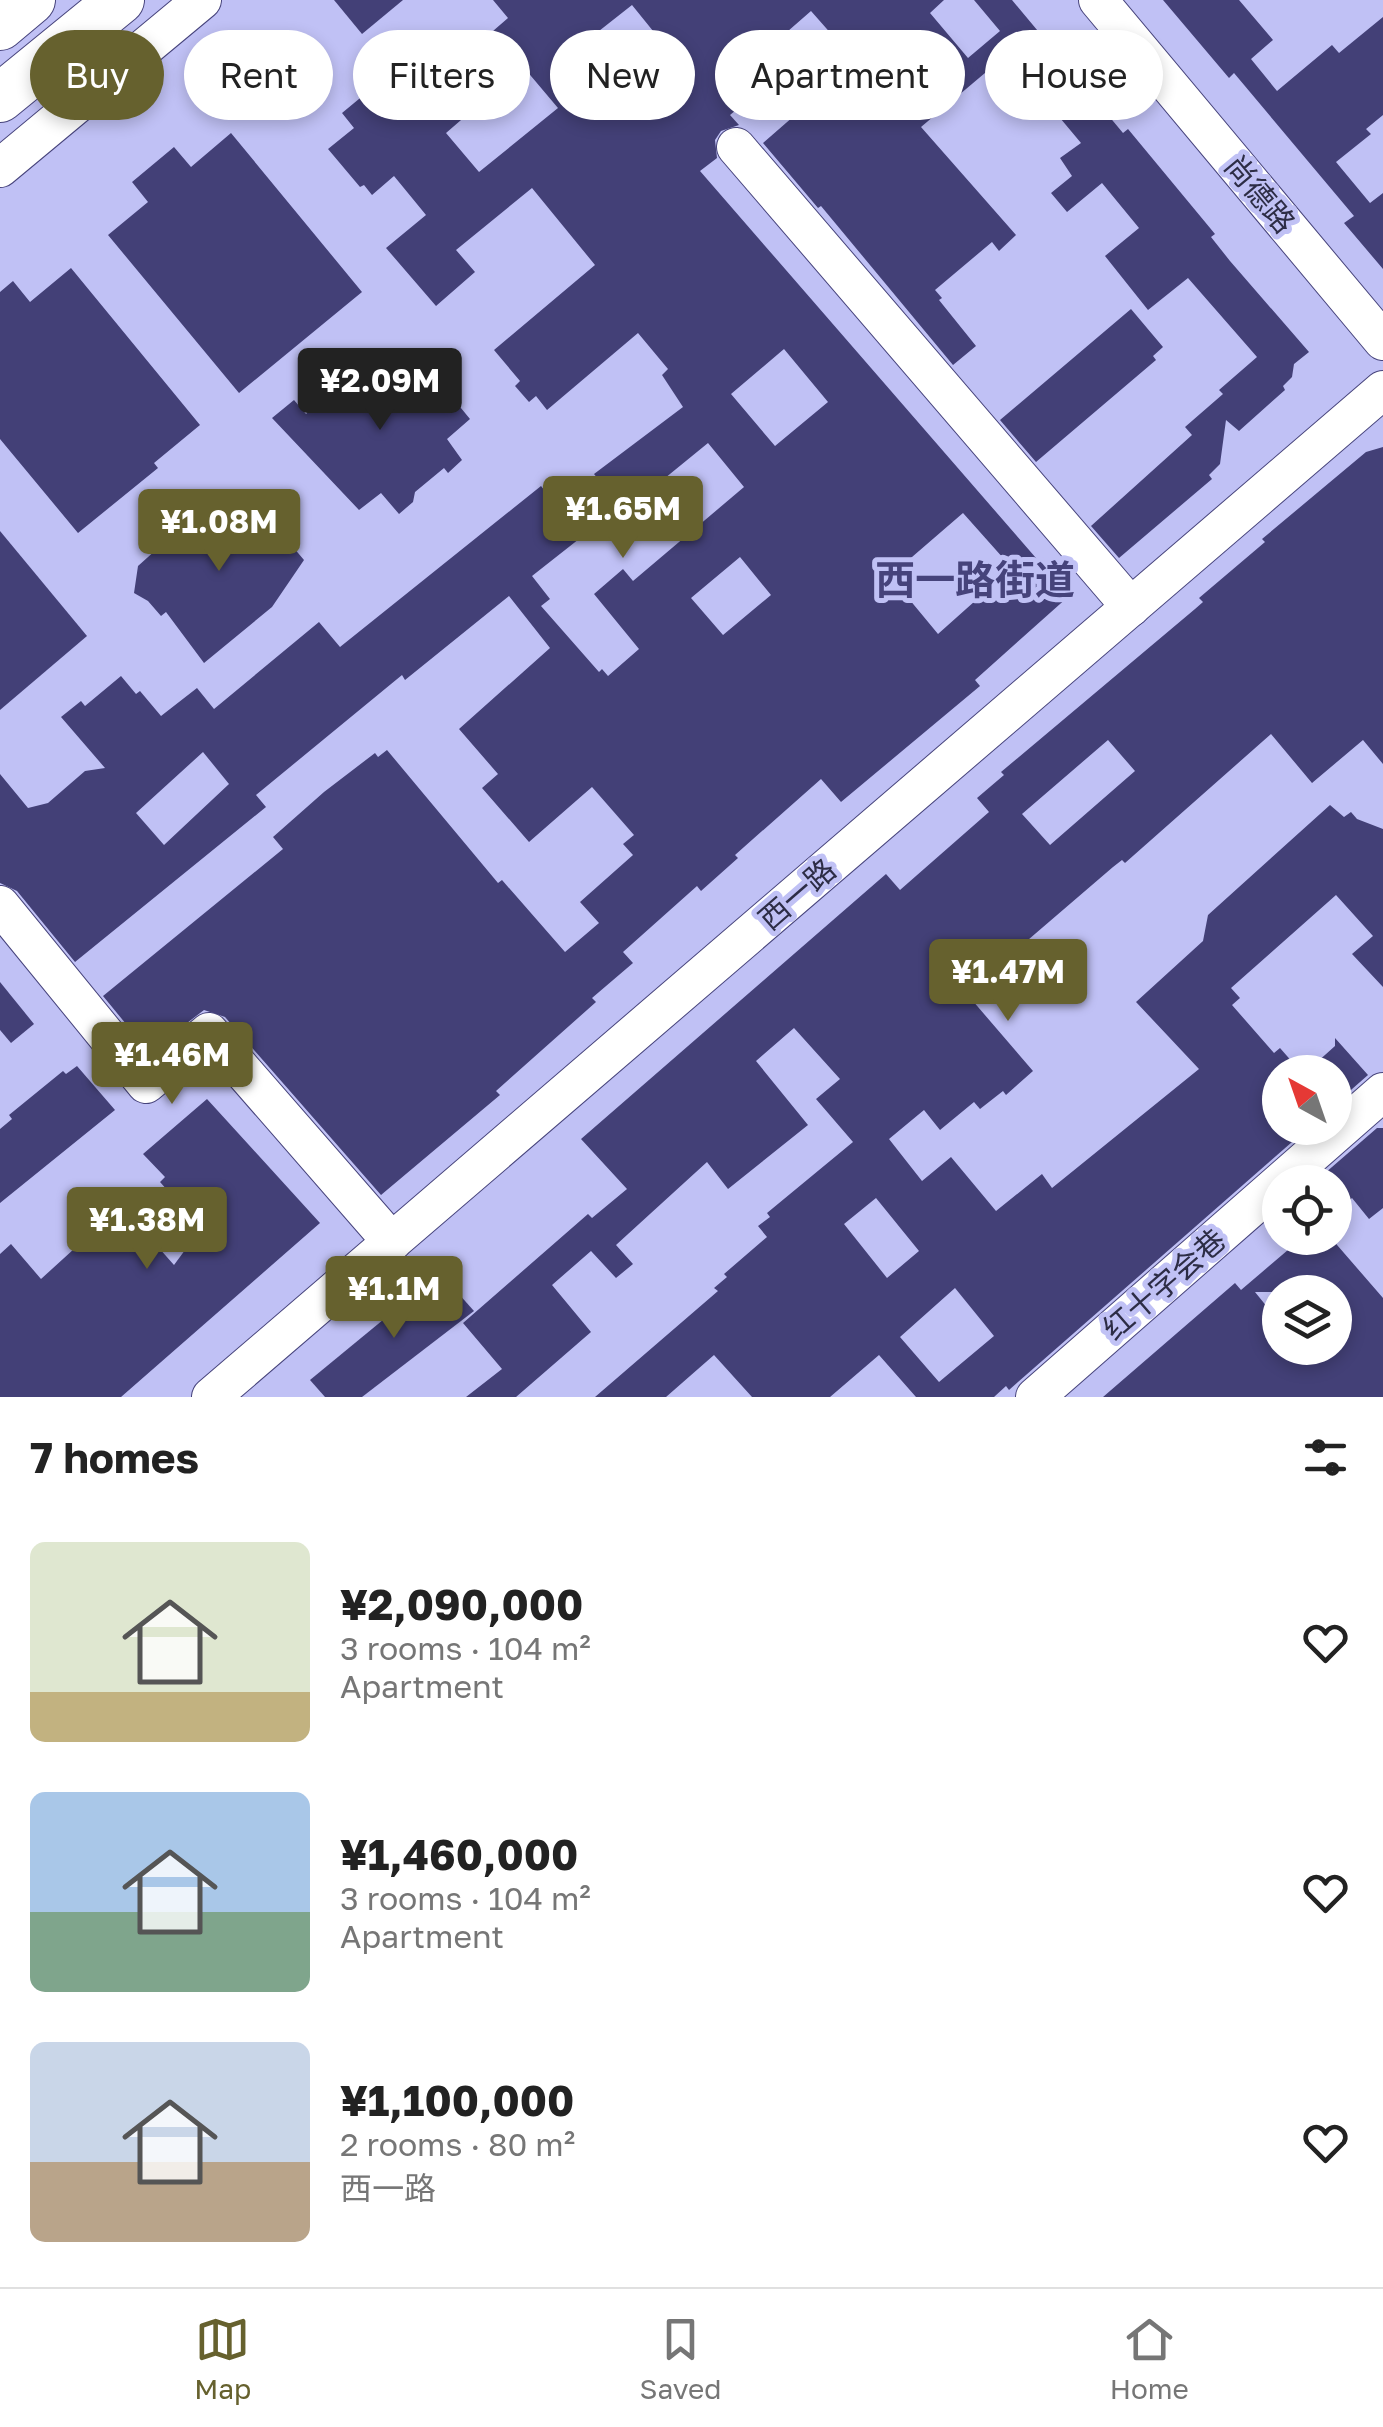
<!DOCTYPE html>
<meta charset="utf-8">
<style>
:root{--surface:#fff;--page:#f6f6f6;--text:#222;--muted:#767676;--line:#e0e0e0;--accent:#66612e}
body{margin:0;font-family:"Golos Text","Noto Sans SC",sans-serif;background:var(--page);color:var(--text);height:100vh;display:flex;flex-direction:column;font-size:38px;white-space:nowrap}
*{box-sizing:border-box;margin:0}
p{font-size:32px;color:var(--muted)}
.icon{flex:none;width:55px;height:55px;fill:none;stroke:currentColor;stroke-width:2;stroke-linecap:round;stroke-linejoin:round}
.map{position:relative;height:1397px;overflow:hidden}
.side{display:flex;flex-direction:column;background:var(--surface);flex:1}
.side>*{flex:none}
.guide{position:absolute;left:30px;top:30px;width:1325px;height:90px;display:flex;gap:20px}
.needle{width:65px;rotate:320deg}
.tools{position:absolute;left:1262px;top:1055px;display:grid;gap:20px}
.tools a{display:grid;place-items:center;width:90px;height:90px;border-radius:50%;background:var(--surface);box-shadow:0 5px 15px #0003;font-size:50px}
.price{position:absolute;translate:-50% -85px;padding:0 22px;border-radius:10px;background:var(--accent);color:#fff;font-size:32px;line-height:65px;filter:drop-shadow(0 2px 5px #0008)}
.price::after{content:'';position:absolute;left:50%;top:60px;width:30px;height:22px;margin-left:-15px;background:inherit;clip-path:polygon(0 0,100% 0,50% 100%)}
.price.selected{background:#222;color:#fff}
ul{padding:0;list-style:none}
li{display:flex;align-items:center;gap:30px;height:250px;padding:0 30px}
li span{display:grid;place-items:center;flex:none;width:280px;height:200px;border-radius:15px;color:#555}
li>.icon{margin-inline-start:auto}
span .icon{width:120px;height:120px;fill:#fffc;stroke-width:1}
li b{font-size:42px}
h2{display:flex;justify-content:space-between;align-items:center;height:120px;padding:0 30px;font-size:42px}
.tag{padding:0 35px;border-radius:45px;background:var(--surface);box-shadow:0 5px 15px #0003;font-size:35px;line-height:90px}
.tag.selected{background:var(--accent);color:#fff}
.dock{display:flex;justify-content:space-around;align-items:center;height:140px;border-top:2px solid var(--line);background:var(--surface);font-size:28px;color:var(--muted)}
.dock a{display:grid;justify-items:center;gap:5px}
.dock .selected{color:var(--accent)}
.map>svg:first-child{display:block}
.building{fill:#434077;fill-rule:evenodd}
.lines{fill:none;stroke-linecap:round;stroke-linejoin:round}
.minor-casing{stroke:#47447c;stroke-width:40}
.major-casing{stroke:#47447c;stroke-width:50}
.minor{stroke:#fff;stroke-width:38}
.major{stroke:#fff;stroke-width:48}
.labels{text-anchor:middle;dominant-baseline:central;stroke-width:10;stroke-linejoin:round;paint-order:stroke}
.street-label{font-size:30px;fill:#2d2d46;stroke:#c0c1f5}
.district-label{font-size:40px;font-weight:bold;fill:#46437b;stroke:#c0c1f5}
</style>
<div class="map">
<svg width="1383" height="1397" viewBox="0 0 1383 1397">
<rect width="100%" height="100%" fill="#c0c1f5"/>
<!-- building -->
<g class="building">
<path d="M334,0H403L362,34Z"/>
<path d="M493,0H944L930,13L968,58L1000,31L974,0H1012L1123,133L1128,129L1215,234L1211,237L1230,261L1309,352L1294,364L1292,377L1283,386L1285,390L1239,431L1226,420L1220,464L1209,475L1212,479L1119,558L1091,526L1192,435L1185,427L1223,394L1219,390L1257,357L1188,278L1148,310L1105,256L1139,228L1102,183L1067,212L1051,193L1072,176L1060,158L1081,143L1035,88L1026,95L998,62L921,127L1016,235L999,251L992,242L935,290L942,298L939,300L976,346L953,365L821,206L818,208L763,143L856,62L811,11L748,66L751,69L747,73L754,81L735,97L742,105L730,115L739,125L721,131L715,140L717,158L700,171L1069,596L975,680L980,686L841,802L821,779L735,855L738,858L701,891L697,886L623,952L633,963L592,998L596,1002L496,1091L500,1095L381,1195L225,1017L204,1010L149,1052L103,996L283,849L273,837L324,792L375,753L378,757L387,750L498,883L502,880L565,952L599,923L580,902L633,855L623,844L634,835L592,787L529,842L482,788L498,774L459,729L550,648L509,596L405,680L402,675L256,795L266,807L75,962L17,891L0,883V774L28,808L48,803L85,771L105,768L61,717L81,701L85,706L121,676L136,694L140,691L161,716L197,688L214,709L319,622L340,647L541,486L560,510L598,479L594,474L683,407L662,375L668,369L638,333L547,410L536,396L529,402L515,386L520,381L494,350L595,265L532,188L456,250L475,272L436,306L386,248L426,215L394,176L372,195L364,185L360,187L328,149L354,128L342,113L394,70L406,85L428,67L436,76L440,73L468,114L446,133L479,172L558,108L493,31L508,18ZM632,5L666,47L635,73L599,31ZM784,349L828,402L775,446L731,394ZM708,443L744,487L633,581L623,569L594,594L639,649L608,676L602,669L599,672L541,606L550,599L532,576L612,513L616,518ZM963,513L1012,568L938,634L890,576ZM740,557L771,595L723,635L691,598ZM203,752L229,784L164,845L136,813Z"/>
<path d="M1163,0H1239L1273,40L1251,59L1277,91L1332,45L1339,53L1383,17V115L1366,129L1371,134L1336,162L1370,203L1383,193V269L1344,223L1354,216L1234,73L1229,78Z"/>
<path d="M231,133L362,292L239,393L108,235L148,202L132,182L174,147L191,167Z"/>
<path d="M71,268L200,425L154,463L158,468L78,533L0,439V292L13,281L30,302Z"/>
<path d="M1131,309L1163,347L1153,356L1156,360L1036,462L1000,420Z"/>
<path d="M377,355L395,374L418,356L470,419L447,439L462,460L448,473L444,468L415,492L413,502L399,514L381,493L359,510L272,418L294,400L306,414Z"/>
<path d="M1383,447V764L1363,740L1312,783L1271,734L1125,863L1122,860L1113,867L966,993L1033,1071L1006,1095L1003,1091L980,1109L974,1102L940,1130L924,1110L889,1139L922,1181L951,1157L996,1211L1042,1174L1052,1188L1199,1069L1136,1002L1203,941L1208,915L1330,805L1344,817L1351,812L1357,819L1383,829V987L1352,954L1373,936L1336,895L1231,988L1240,998L1232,1005L1274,1053L1280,1048L1301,1072H1280V1128H1308L1009,1390L1006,1386L994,1397H916L879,1355L830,1397H752L714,1355L666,1397H595L718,1291L714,1288L727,1277L724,1274L767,1237L758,1226L770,1217L767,1213L853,1142L816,1099L840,1079L794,1028L756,1061L808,1125L728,1189L707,1162L616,1245L633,1264L616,1278L591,1251L552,1285L591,1332L516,1397H466L502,1369L463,1323L588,1214L592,1218L627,1189L581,1139L886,874L900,890L989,812L977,798L1004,775L1001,772L1195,609L1203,602L1199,598L1265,542L1262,539L1366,452ZM1108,740L1135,771L1050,845L1022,814ZM876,1198L919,1251L887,1278L844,1224ZM955,1288L994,1336L939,1382L900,1337Z"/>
<path d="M248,494L304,560L272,607L204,663L166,612L161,616L148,601L134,593L138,566L214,498L222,516Z"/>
<path d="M0,531L87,636L0,710Z"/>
<path d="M0,982L34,1024L11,1043L0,1030Z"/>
<path d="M1335,1038L1368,1075L1335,1104V1072H1306L1335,1046Z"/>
<path d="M77,1066L115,1110L0,1203V1129L12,1119L9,1115L63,1071L66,1074Z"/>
<path d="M207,1099L320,1223L121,1397H0V1254L11,1244L41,1279L119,1208L123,1214L127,1212L174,1265L188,1246L209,1237L160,1182L165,1177L143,1154Z"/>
<path d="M1377,1128H1383V1208L1369,1219L1352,1198L1335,1212V1182L1317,1180Z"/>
<path d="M1302,1238H1331L1383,1298V1397H1103L1235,1283L1241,1290ZM1255,1292H1335V1348H1280V1342L1263,1322L1272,1313Z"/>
<path d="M440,1273L474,1311L362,1397H325L310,1380Z"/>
</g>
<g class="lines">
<defs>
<g id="minor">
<path d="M1098,0L1383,341"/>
<path d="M736,147L1131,607"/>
<path d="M0,168L202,0"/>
<path d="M0,905L146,1084L209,1032L392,1242"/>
<path d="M211,1397L1383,390"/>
<path d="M1035,1397L1383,1092"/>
</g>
<g id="major">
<path d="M0,26L31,0"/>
<path d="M0,98L120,0"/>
</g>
</defs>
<!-- minor casing -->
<use href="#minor" class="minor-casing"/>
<!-- major casing -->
<use href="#major" class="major-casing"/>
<!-- minor -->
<use href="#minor" class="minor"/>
<!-- major -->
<use href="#major" class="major"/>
</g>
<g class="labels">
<!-- street labels -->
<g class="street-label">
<text transform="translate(1260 194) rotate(50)">尚德路</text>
<text transform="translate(797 894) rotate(-41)">西一路</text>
<text transform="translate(1164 1284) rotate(-41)">红十字会巷</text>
</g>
<!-- district labels -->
<g class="district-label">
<text x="975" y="579">西一路街道</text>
</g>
</g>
</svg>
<div class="tools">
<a><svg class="needle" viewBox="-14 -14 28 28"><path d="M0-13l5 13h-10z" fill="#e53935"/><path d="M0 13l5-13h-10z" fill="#767676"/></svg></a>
<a><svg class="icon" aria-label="locate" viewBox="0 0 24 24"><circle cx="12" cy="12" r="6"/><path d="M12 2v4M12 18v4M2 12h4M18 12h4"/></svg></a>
<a><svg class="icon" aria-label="layers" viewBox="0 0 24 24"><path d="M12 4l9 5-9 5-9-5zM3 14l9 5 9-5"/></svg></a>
</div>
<b class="price selected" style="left:380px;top:433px">¥2.09M</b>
<b class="price" style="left:623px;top:561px">¥1.65M</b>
<b class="price" style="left:219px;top:574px">¥1.08M</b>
<b class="price" style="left:1008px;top:1024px">¥1.47M</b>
<b class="price" style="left:172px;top:1107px">¥1.46M</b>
<b class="price" style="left:147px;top:1272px">¥1.38M</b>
<b class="price" style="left:394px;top:1341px">¥1.1M</b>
<div class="guide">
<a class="tag selected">Buy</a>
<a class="tag">Rent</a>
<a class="tag">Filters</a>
<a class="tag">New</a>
<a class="tag">Apartment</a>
<a class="tag">House</a>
</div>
</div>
<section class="side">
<h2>7 homes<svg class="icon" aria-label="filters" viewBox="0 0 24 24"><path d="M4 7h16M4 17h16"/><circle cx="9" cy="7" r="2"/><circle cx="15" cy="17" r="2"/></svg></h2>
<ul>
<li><span style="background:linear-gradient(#dfe7d0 75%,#c2b280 0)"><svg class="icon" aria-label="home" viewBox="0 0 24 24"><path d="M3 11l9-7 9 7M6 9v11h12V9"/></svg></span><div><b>¥2,090,000</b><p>3 rooms · 104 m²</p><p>Apartment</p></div><svg class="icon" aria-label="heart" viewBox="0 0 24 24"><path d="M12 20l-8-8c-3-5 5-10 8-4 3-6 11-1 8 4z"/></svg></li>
<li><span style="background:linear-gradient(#a9c7e8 60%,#7fa58c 0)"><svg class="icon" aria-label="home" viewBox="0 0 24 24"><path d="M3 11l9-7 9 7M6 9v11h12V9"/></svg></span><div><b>¥1,460,000</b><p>3 rooms · 104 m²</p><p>Apartment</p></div><svg class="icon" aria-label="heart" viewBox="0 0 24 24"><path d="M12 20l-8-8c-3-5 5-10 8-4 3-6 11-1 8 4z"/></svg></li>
<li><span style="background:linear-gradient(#c9d6e8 60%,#b9a48a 0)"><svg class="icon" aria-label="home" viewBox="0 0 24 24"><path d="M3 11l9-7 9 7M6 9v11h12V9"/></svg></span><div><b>¥1,100,000</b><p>2 rooms · 80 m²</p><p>西一路</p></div><svg class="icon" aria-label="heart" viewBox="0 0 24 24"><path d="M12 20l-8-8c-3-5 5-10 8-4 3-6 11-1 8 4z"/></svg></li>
</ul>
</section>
<nav class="dock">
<a class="selected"><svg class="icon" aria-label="map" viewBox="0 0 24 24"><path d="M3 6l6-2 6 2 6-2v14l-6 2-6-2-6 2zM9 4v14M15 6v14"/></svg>Map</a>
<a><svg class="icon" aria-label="saved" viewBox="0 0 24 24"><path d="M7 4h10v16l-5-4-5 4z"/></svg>Saved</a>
<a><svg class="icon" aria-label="home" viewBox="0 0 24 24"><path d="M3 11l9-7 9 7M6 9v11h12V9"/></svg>Home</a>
</nav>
